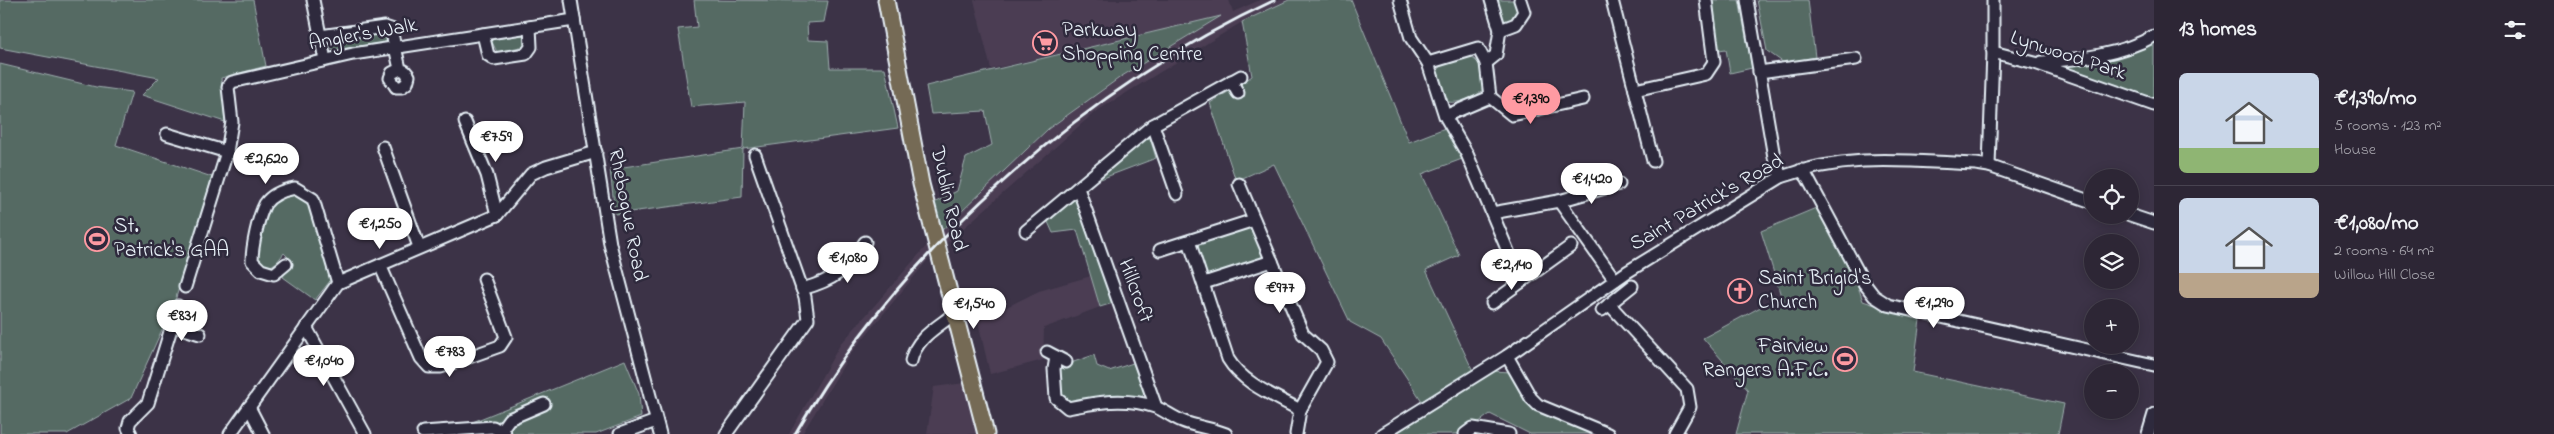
<!DOCTYPE html>
<meta charset="utf-8">
<style>
:root{--surface:#2d2635;--page:#352e3d;--text:#f1f3f6;--muted:#a7a5ad;--line:#484350;--accent:#ff9aa2}
body{margin:0;font-family:"Indie Flower",sans-serif;background:var(--page);color:var(--text);height:100vh;display:flex;flex-direction:column;font-size:19px;white-space:nowrap}
*{box-sizing:border-box;margin:0}
p{font-size:16px;color:var(--muted)}
.icon{flex:none;width:28px;height:28px;fill:none;stroke:currentColor;stroke-width:2;stroke-linecap:round;stroke-linejoin:round}
.map{position:relative;flex:1;overflow:hidden}
.drawer{display:flex;flex-direction:column;background:var(--surface);width:400px}
.drawer>*{flex:none}
.buttons{position:absolute;left:2084px;top:169px;display:grid;gap:10px}
.buttons a{display:grid;place-items:center;width:55px;height:55px;border-radius:50%;background:var(--surface);box-shadow:0 2px 12px #0003,0 0 0 1px var(--line);font-size:25px}
.price{position:absolute;translate:-50% -42px;padding:0 11px;border-radius:18px;background:#fff;color:#222;font-size:16px;line-height:32px;filter:drop-shadow(0 1px 2px #0008)}
.price::after{content:'';position:absolute;left:50%;top:30px;width:15px;height:11px;margin-left:-8px;background:inherit;clip-path:polygon(0 0,100% 0,50% 100%)}
.price.on{background:var(--accent);color:#111}
ul{padding:0;list-style:none}
li{display:flex;align-items:center;gap:15px;height:125px;padding:0 25px}
li+li{border-top:1px solid var(--line)}
li span{display:grid;place-items:center;flex:none;width:140px;height:100px;border-radius:8px;color:#555}
li>.icon{margin-inline-start:auto}
span .icon{width:60px;height:60px;fill:#fffc;stroke-width:1}
li b{font-size:21px}
h2{display:flex;justify-content:space-between;align-items:center;height:60px;padding:0 25px;font-size:21px}
main{display:flex;flex:1;min-height:0}
.map>svg:first-child{display:block}
.built{fill:#4b3e53}
.green{fill:#556a64;stroke:#9eaeae}
.lines{fill:none;stroke-linecap:round;stroke-linejoin:round}
.minor-casing{stroke:#e8f1f8;stroke-width:15}
.major-casing{stroke:#e8f1f8;stroke-width:19}
.minor{stroke:#2f2a3d;stroke-width:11}
.major{stroke:#756a55;stroke-width:15}
.rail{stroke:#e8f1f8;stroke-width:3}
.labels{text-anchor:middle;dominant-baseline:central;stroke-width:5;stroke-linejoin:round;paint-order:stroke}
.poi-label{font-size:21px;fill:#e8f1f8;stroke:#2f2a3d;text-anchor:start}
.street-label{font-size:21px;fill:#e8f1f8;stroke:#2f2a3d}
</style>
<main>
<div class="map">
<svg width="2154" height="434" viewBox="0 0 2154 434">
<rect width="100%" height="100%" fill="#3c3347"/>
<filter id="ink" filterUnits="userSpaceOnUse"><feTurbulence type="fractalNoise" baseFrequency=".02" numOctaves="2"/><feDisplacementMap in="SourceGraphic" scale="10" xChannelSelector="R" yChannelSelector="G"/><feConvolveMatrix kernelMatrix="1 2 1 2 8 2 1 2 1" color-interpolation-filters="sRGB"/></filter>
<g filter="url(#ink)">
<!-- built -->
<g class="built">
<path d="M974,0H1229L1233,12L1260,0H1289L1242,22L1095,112L941,248L939,233L1048,129L1122,76L1219,17L991,69Z"/>
<path d="M929,243L931,256L851,353L802,434H789L840,345Z"/>
<path d="M1091,276L1100,307L1044,328L1043,360L990,374L978,321L1039,291Z"/>
<path d="M965,383L979,434H927L934,387Z"/>
</g>
<!-- green -->
<g class="green">
<path d="M0,0H253L266,66L221,78L225,122L142,95L159,78L0,48Z"/>
<path d="M694,0L828,1L824,22L807,23L808,40L828,41L830,68H885L898,128L743,149L742,197L615,214L610,169L743,149L745,102L691,107L678,29L697,27Z"/>
<path d="M1289,0H1351L1409,142L1445,128L1462,159L1422,174L1459,255L1426,270L1473,371L1422,401L1381,339L1350,322L1274,164L1236,181L1210,103L1231,90L1235,97L1244,92L1241,84L1252,76L1242,22Z"/>
<path d="M1495,0H1516L1519,10L1510,23L1500,19Z"/>
<path d="M1711,0H1739L1752,68L1730,73L1726,49L1719,50Z"/>
<path d="M1757,0H1808L1815,57L1784,63L1767,51Z"/>
<path d="M1221,16L1122,76L1048,129L939,233L930,205L957,191L966,158L992,145L985,111L931,114L926,86Z"/>
<path d="M386,32L389,37L387,42L333,50L329,44L332,40Z"/>
<path d="M518,35H524L527,41L525,46L497,52L491,40Z"/>
<path d="M2154,41V100L2064,69L2061,66Z"/>
<path d="M1471,57L1479,63L1484,89C1477,97 1458,104 1448,102L1437,70L1442,64Z"/>
<path d="M0,64L96,87L132,92L116,145L212,177L175,301L131,398L67,434H0Z"/>
<path d="M1146,138H1150L1156,158L1098,180Z"/>
<path d="M284,194H296L307,201L329,269L330,281L315,300L283,277L291,260L284,253L277,262L268,268L264,266L257,257L258,246L272,202Z"/>
<path d="M1074,198L1078,200L1113,303L1100,307L1077,230L1053,233L1048,222Z"/>
<path d="M1816,208L1854,275L1863,301L1920,320L1913,372L2064,404L2058,434H1736L1748,390L1703,338L1781,296L1761,231Z"/>
<path d="M1248,226L1255,229L1264,255L1261,261L1212,276L1205,273L1197,248L1200,241Z"/>
<path d="M1094,355L1097,366L1109,371L1133,363L1144,392L1142,397L1117,396L1070,402L1062,398L1059,367Z"/>
<path d="M625,360L639,394L641,417L596,434H443Z"/>
<path d="M1491,371L1512,372L1522,392L1596,434H1530L1490,414L1463,434H1395Z"/>
</g>
<g class="lines">
<defs>
<g id="minor">
<path d="M313,0L325,60"/>
<path d="M571,0L610,244L660,434"/>
<path d="M1400,0L1411,38L1428,63"/>
<path d="M1612,0L1653,161"/>
<path d="M1747,0L1774,157L1781,177"/>
<path d="M1993,0V52"/>
<path d="M1500,30L1516,24L1524,12L1520,0"/>
<path d="M483,34L488,55L494,59L526,54L531,47L530,27"/>
<path d="M320,36L385,27L391,29L400,69L405,71L409,76L407,83L402,87H396L390,78L392,73L400,69"/>
<path d="M2042,62C2081,59 2120,55 2154,36"/>
<path d="M1486,63L1496,55L1500,30L1491,0"/>
<path d="M1759,72L1856,59"/>
<path d="M1231,81L1238,93"/>
<path d="M1635,90L1706,74L1714,62L1706,0"/>
<path d="M1490,97L1512,115L1583,99"/>
<path d="M1445,116L1490,97L1486,63L1478,48L1428,63L1445,116L1467,154L1521,282L1571,246"/>
<path d="M465,122L487,175L497,215"/>
<path d="M1153,125L1177,194"/>
<path d="M167,134L227,152"/>
<path d="M383,147L419,247"/>
<path d="M1989,166L1993,52L2035,63L2154,105"/>
<path d="M1801,170L1807,177L1864,283L1874,296L1888,305L2154,365"/>
<path d="M1239,184L1303,334L1321,350L1327,362L1300,410L1296,434"/>
<path d="M1078,188L1156,407"/>
<path d="M1559,201L1619,184"/>
<path d="M1492,213L1559,201L1615,280"/>
<path d="M2130,215L2154,223"/>
<path d="M1026,231L1153,125L1241,76"/>
<path d="M1189,241L1228,359C1243,384 1275,396 1300,410"/>
<path d="M1160,250L1254,220"/>
<path d="M286,264L274,274L261,270L252,261C252,247 258,217 265,204C272,194 284,190 295,188L313,199L338,283"/>
<path d="M380,265L421,358L429,367H441L500,346L506,337L484,279"/>
<path d="M1204,283L1272,261"/>
<path d="M185,287L227,152L232,122L228,87L232,82L353,54L574,20"/>
<path d="M802,289C835,280 847,270 865,242"/>
<path d="M1492,303L1521,282"/>
<path d="M1609,304L1687,389L1690,407L1675,434"/>
<path d="M1602,310L1632,286"/>
<path d="M172,325L200,334"/>
<path d="M306,327L365,434"/>
<path d="M1047,352L1066,362"/>
<path d="M1507,356L1531,398L1538,405L1608,434"/>
<path d="M1056,357L1054,369L1056,398L1068,408C1098,402 1125,397 1155,407C1164,410 1172,417 1182,421C1196,427 1212,428 1226,434"/>
<path d="M911,361C916,338 936,328 954,314"/>
<path d="M249,407L263,434"/>
<path d="M501,430L509,419L544,404"/>
<path d="M423,432L493,427L505,434"/>
<path d="M131,434L128,428L130,421L148,403L178,306"/>
<path d="M230,434L338,283L497,215L531,174L546,167L596,152"/>
<path d="M620,434L656,421"/>
<path d="M726,434L808,319L805,297L755,155"/>
<path d="M1382,434L1507,356L1627,272L1781,177C1848,153 1906,161 1976,164L1989,166L2092,202"/>
<path d="M1465,434L1473,428L1509,434"/>
<path d="M2148,434L2154,414"/>
</g>
<path id="major" d="M886,0L921,184L986,434"/>
</defs>
<!-- minor casing -->
<use href="#minor" class="minor-casing"/>
<!-- major casing -->
<use href="#major" class="major-casing"/>
<!-- minor -->
<use href="#minor" class="minor"/>
<!-- major -->
<use href="#major" class="major"/>
<!-- rail -->
<path class="rail" d="M795,434C898,253 1086,87 1275,0"/>
</g>
</g>
<!-- icons -->
<defs>
<symbol id="supermarket-ring" viewBox="-11 -11 22 22"><circle r="9.5" fill="#2f2a3d" stroke="#ff9aa2" stroke-width="1.5"/><path d="M-6-5.5h2.5l.6 2H6L4.5 2H-2.5L-4.4-4H-6ZM-1.5 3.2a1.3 1.3 0 1 0 .1 0ZM3 3.2a1.3 1.3 0 1 0 .1 0Z" fill="#ff9aa2"/></symbol>
<symbol id="stadium-ring" viewBox="-11 -11 22 22"><circle r="9.5" fill="#2f2a3d" stroke="#ff9aa2" stroke-width="1.5"/><path d="M0-5a6.5 5 0 1 0 0 10a6.5 5 0 1 0 0-10ZM-3.5-1.8h7v3.6h-7Z" fill="#ff9aa2"/></symbol>
<symbol id="church-ring" viewBox="-11 -11 22 22"><circle r="9.5" fill="#2f2a3d" stroke="#ff9aa2" stroke-width="1.5"/><path d="M-1.2-6h2.4v3.5h3.3v2.4h-3.3V6h-2.4V-.1h-3.3v-2.4h3.3Z" fill="#ff9aa2"/></symbol>
</defs>
<g fill-rule="evenodd">
<use href="#supermarket-ring" x="1031" y="29" width="28" height="28"/>
<use href="#stadium-ring" x="83" y="225" width="28" height="28"/>
<use href="#church-ring" x="1726" y="277" width="28" height="28"/>
<use href="#stadium-ring" x="1831" y="345" width="28" height="28"/>
</g>
<g class="labels">
<!-- poi labels -->
<g class="poi-label">
<text x="1062" y="31">Parkway<tspan x="1062" dy="24">Shopping Centre</tspan></text>
<text x="114" y="227">St.<tspan x="114" dy="24">Patrick's GAA</tspan></text>
<text x="1758" y="279">Saint Brigid's<tspan x="1758" dy="24">Church</tspan></text>
<text x="1828" y="347" text-anchor="end">Fairview<tspan x="1828" dy="24">Rangers A.F.C.</tspan></text>
</g>
<!-- street labels -->
<g class="street-label">
<text transform="translate(363 35) rotate(-10)">Angler's Walk</text>
<text transform="translate(2068 56) rotate(18)">Lynwood Park</text>
<text transform="translate(948 199) rotate(77)">Dublin Road</text>
<text transform="translate(1707 203) rotate(-30)">Saint Patrick's Road</text>
<text transform="translate(627 215) rotate(79)">Rhebogue Road</text>
<text transform="translate(1135 291) rotate(70)">Hillcroft</text>
</g>
</g>
</svg>
<div class="buttons">
<a><svg class="icon" aria-label="locate" viewBox="0 0 24 24"><circle cx="12" cy="12" r="6"/><path d="M12 2v4M12 18v4M2 12h4M18 12h4"/></svg></a>
<a><svg class="icon" aria-label="layers" viewBox="0 0 24 24"><path d="M12 4l9 5-9 5-9-5zM3 14l9 5 9-5"/></svg></a>
<a>+</a>
<a>−</a>
</div>
<b class="price on" style="left:1531px;top:125px">€1,390</b>
<b class="price" style="left:496px;top:163px">€759</b>
<b class="price" style="left:266px;top:185px">€2,620</b>
<b class="price" style="left:1592px;top:205px">€1,420</b>
<b class="price" style="left:380px;top:250px">€1,250</b>
<b class="price" style="left:848px;top:284px">€1,080</b>
<b class="price" style="left:1512px;top:291px">€2,140</b>
<b class="price" style="left:1280px;top:314px">€977</b>
<b class="price" style="left:1934px;top:329px">€1,290</b>
<b class="price" style="left:974px;top:330px">€1,540</b>
<b class="price" style="left:182px;top:342px">€831</b>
<b class="price" style="left:450px;top:378px">€783</b>
<b class="price" style="left:324px;top:387px">€1,040</b>
</div>
<section class="drawer">
<h2>13 homes<svg class="icon" aria-label="filters" viewBox="0 0 24 24"><path d="M4 7h16M4 17h16"/><circle cx="9" cy="7" r="2"/><circle cx="15" cy="17" r="2"/></svg></h2>
<ul>
<li><span style="background:linear-gradient(#c9d6e8 75%,#8fb573 0)"><svg class="icon" aria-label="home" viewBox="0 0 24 24"><path d="M3 11l9-7 9 7M6 9v11h12V9"/></svg></span><div><b>€1,390/mo</b><p>5 rooms · 123 m²</p><p>House</p></div></li>
<li><span style="background:linear-gradient(#c9d6e8 75%,#b9a48a 0)"><svg class="icon" aria-label="home" viewBox="0 0 24 24"><path d="M3 11l9-7 9 7M6 9v11h12V9"/></svg></span><div><b>€1,080/mo</b><p>2 rooms · 64 m²</p><p>Willow Hill Close</p></div></li>
</ul>
</section>
</main>
